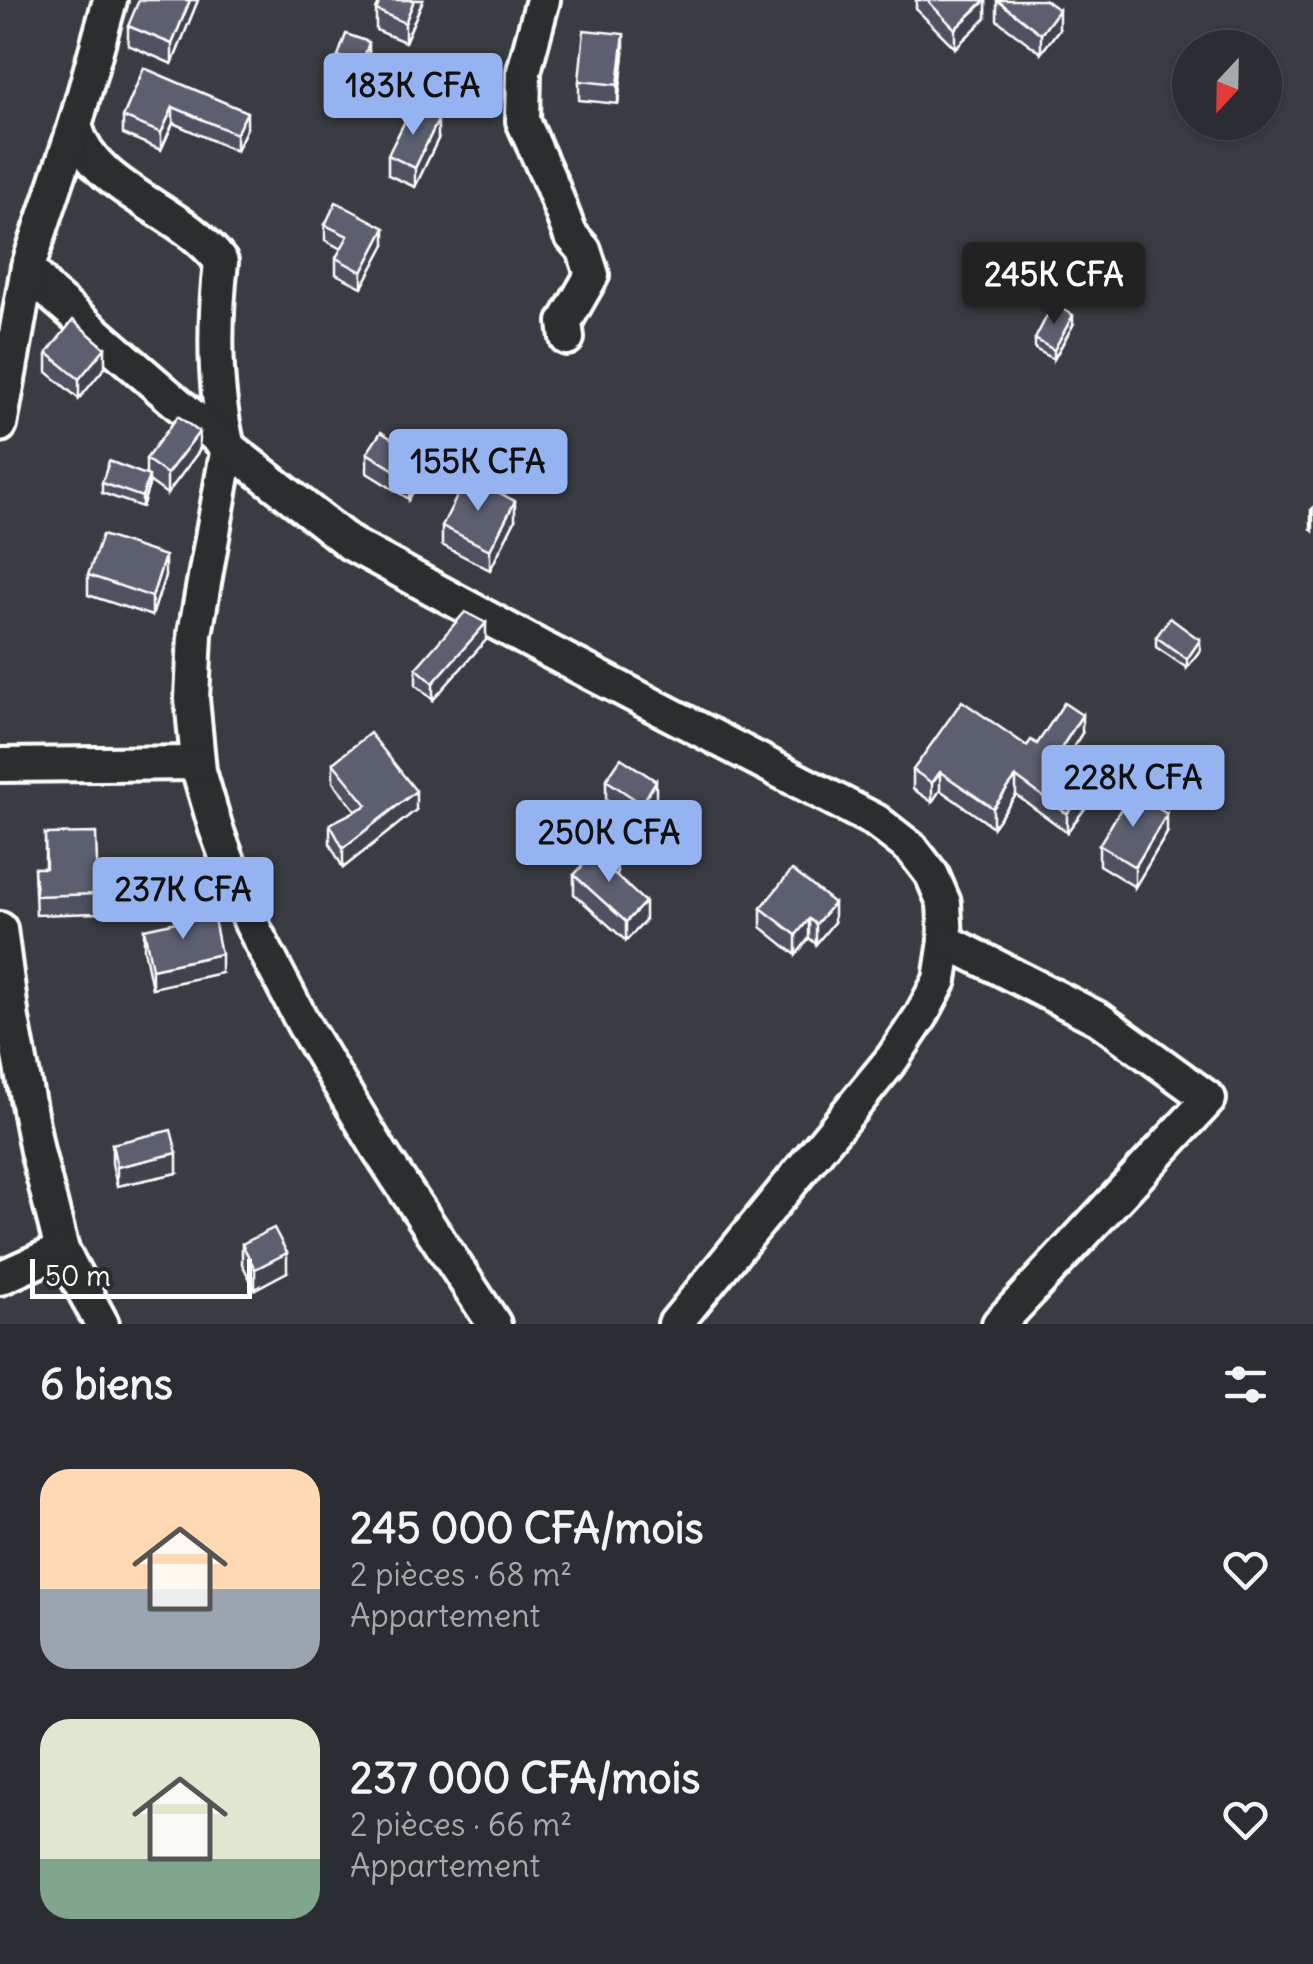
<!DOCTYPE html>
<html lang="fr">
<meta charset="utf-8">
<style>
:root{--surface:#2b2d32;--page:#33353a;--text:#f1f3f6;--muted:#a6a8ac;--line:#47494d;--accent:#95b2f1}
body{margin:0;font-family:Delius,sans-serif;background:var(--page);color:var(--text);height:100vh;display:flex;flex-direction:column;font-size:38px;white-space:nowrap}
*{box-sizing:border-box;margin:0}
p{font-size:32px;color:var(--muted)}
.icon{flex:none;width:55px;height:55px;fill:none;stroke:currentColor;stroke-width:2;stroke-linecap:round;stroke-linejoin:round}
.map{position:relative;height:1324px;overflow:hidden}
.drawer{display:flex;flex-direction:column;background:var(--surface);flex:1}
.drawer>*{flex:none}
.needle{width:65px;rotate:202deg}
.tools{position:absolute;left:1172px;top:30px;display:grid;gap:20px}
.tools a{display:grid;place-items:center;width:110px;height:110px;border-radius:50%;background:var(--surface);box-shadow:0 2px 8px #0004,0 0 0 2px var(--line);font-size:50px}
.scale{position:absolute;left:30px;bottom:25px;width:222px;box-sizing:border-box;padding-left:10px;border:5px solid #fff;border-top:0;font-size:28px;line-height:35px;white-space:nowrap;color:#fff;-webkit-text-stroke:8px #2a2d2e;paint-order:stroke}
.price{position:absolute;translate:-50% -85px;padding:0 22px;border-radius:10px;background:var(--accent);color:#111;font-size:32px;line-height:65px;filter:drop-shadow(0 2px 5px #0008)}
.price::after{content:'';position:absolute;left:50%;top:60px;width:30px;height:22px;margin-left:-15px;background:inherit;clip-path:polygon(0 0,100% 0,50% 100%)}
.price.current{background:#222;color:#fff}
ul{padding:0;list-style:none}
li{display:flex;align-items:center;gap:30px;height:250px;padding:0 40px}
li span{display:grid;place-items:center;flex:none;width:280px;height:200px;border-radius:30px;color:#555}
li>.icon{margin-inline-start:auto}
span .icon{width:120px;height:120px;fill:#fffc;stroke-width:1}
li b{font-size:42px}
h2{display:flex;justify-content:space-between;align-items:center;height:120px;padding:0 40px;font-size:42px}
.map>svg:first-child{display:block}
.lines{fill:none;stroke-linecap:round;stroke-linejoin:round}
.street-casing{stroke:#fff;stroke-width:40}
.street{stroke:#2a2d2e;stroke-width:32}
.wall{fill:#4e5160;stroke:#fff;stroke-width:2.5}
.shaded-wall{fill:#40424e;stroke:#fff;stroke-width:2.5}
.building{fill:#5b5e70;stroke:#fff;stroke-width:2.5}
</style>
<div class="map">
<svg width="1313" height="1324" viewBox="0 0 1313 1324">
<rect width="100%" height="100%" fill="#393c42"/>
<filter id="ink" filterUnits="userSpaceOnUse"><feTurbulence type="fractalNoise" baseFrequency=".01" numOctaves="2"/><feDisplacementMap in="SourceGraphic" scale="20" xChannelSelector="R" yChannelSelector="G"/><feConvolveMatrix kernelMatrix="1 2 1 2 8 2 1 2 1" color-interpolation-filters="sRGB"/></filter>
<g filter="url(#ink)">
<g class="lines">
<defs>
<g id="street">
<path d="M543,0L524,71L523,121L552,186L570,234L584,250L592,275L565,322L567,338"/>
<path d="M75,126C94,192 182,208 221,262C214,324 213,386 228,447L195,634L192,699L199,771L216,829L251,923L304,1025L379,1150L494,1324"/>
<path d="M28,267L50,293L228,447L351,544L537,645L876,821L912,849L932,875L944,903L946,941L940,980L921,1016L892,1059L675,1324"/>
<path d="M0,425L28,267L75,126L110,0"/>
<path d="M0,765L198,763"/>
<path d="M0,929L12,1019L37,1151L62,1250L102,1324"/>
<path d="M946,941L1099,1019L1209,1099L999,1324"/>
<path d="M0,1278L62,1250"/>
</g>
</defs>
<!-- street casing -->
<use href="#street" class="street-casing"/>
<!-- street -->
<use href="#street" class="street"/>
</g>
<!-- wall -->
<g class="wall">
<path d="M198,0L172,64L128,45V26Z"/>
<path d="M381,0H423L405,42L376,30V10Z"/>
<path d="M916,0H986V18L955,48L916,9Z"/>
<path d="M997,1L1059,29L1041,53L997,20Z"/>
<path d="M369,52L362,74L338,66V56Z"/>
<path d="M624,54L618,104L579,100V81Z"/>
<path d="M144,68L247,128L236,151L173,123L161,150L123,134V117Z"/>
<path d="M438,139L415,187L388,175V155Z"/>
<path d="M325,225L385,244L362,287L336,274V258L341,249L325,240Z"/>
<path d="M1073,325L1054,359L1035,349V339Z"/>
<path d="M47,353L105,367L79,399L47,372Z"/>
<path d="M199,451L167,494L149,481V485L142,507L102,493V483L146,474V459Z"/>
<path d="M367,453L422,477L409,499L367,473Z"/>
<path d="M1313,508V531L1311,529V510Z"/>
<path d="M515,520L490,570L442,545V526Z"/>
<path d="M88,575L165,576L152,616L88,595Z"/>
<path d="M1156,637L1200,650L1187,668L1156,647Z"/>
<path d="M486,640L433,700L416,685V668Z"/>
<path d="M1082,733L1063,764L1090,802L1067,832L1016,795L993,827L940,790L932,802L913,789V770Z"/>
<path d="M333,763L416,810L343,868L330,844V824L356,811L333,782Z"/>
<path d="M606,780L656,801L642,823L606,799Z"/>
<path d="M1167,833L1135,887L1099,865V845Z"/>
<path d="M45,834L98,894V913L36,915L34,868H45Z"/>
<path d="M574,875L617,876L645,921L626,941L574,894Z"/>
<path d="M761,908L834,922L816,944L809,938L796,955L761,927Z"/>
<path d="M144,929L221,973L152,988L144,949Z"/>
<path d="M112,1144L177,1173L117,1186L112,1163Z"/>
<path d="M242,1244L287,1272L255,1289L242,1264Z"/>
</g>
<!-- shaded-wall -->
<g class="shaded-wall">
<path d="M190,0H198L172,64V44Z"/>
<path d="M414,0H423L405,42V23Z"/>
<path d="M986,0V18L955,48V29Z"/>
<path d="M1059,10V29L1041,53V34Z"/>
<path d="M624,34V54L618,104V85Z"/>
<path d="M369,42V52L362,74V64Z"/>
<path d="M173,107V123L161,150V133Z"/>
<path d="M247,112V128L236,151V134Z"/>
<path d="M438,120V139L415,187V168Z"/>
<path d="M385,228V244L362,287V272Z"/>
<path d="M1073,315V325L1054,359V350Z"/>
<path d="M105,348V367L79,399V379Z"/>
<path d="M199,432V451L167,494V474Z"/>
<path d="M422,458V477L409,499V479Z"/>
<path d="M149,476V485L142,507V497Z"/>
<path d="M515,501V520L490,570V550Z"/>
<path d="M165,556V576L152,616V597Z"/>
<path d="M486,623V640L433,700V683Z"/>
<path d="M1200,640V650L1187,668V659Z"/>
<path d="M1082,715V733L1055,776V758Z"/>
<path d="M940,772V790L932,802V783Z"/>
<path d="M1016,777V795L993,827V808Z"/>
<path d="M656,781V801L642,823V804Z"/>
<path d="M1090,783V802L1067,832V814Z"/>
<path d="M416,791V810L343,868V848Z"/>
<path d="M1167,814V833L1135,887V867Z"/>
<path d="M617,862V882L610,870Z"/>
<path d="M645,902V921L626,941V922Z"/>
<path d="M834,903V922L816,944V924Z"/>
<path d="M809,919V938L796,955V935Z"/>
<path d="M221,954V973L152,988V969Z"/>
<path d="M177,1153V1173L117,1186V1167Z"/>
<path d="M287,1253V1272L255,1289V1269Z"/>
</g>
<!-- building -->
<g class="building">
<path d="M139,0H190L172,44L128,26Z"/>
<path d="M381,0H414L405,23L376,10Z"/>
<path d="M927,0H985L955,29Z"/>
<path d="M997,0H1045L1059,10L1041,34Z"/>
<path d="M584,30L624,34L618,85L579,81Z"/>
<path d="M346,34L369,42L362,64L338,56Z"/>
<path d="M144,68L247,112L236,134L173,107L161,133L123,117Z"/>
<path d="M412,107L438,120L415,168L388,155Z"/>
<path d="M336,202L385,228L362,272L336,258L348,236L325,225Z"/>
<path d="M1053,304L1073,315L1054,350L1035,339Z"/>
<path d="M73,320L105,348L79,379L47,353Z"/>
<path d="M178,416L199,432L167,474L146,459Z"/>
<path d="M381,432L422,458L409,479L367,453Z"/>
<path d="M109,461L149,476L142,497L102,483Z"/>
<path d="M467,477L515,501L490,550L442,526Z"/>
<path d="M102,535L165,556L152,597L88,575Z"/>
<path d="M465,612L486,623L433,683L416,668Z"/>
<path d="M1170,618L1200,640L1187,659L1156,637Z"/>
<path d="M962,701L1027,746L1031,740L1037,744L1064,703L1082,715L1055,758L1090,783L1067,814L1016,777L993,808L940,772L932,783L913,770Z"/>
<path d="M370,733L416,791L343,848L330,824L367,805L333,763Z"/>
<path d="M621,758L656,781L642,804L606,780Z"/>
<path d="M1131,792L1167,814L1135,867L1099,845Z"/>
<path d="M96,833L98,894L36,896L34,868H46L45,834Z"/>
<path d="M600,847L617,862L610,870L645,902L626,922L574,875Z"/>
<path d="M792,870L834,903L816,924L809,919L796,935L761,908Z"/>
<path d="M213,914L221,954L152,969L144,929Z"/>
<path d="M171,1130L177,1153L117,1167L112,1144Z"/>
<path d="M274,1228L287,1253L255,1269L242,1244Z"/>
</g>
</g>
</svg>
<div class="tools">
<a><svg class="needle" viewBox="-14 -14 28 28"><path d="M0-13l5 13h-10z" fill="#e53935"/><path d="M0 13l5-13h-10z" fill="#a6a8ac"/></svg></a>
</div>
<div class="scale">50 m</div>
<b class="price" style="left:413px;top:138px">183K CFA</b>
<b class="price current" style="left:1054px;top:327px">245K CFA</b>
<b class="price" style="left:478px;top:514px">155K CFA</b>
<b class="price" style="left:1133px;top:830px">228K CFA</b>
<b class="price" style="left:609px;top:885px">250K CFA</b>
<b class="price" style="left:183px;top:942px">237K CFA</b>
</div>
<section class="drawer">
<h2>6 biens<svg class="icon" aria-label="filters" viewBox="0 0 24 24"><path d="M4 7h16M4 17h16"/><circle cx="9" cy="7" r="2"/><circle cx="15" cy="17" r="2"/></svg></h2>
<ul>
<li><span style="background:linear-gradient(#ffd9b3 60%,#9aa5b1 0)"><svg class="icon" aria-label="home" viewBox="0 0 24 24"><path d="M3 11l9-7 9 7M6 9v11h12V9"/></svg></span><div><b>245 000 CFA/mois</b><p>2 pièces · 68 m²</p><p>Appartement</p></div><svg class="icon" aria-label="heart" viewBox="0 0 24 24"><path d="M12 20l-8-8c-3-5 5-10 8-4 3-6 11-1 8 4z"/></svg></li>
<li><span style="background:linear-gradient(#dfe7d0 70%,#7fa58c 0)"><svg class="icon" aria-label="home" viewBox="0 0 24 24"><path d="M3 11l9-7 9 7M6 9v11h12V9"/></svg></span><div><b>237 000 CFA/mois</b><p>2 pièces · 66 m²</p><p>Appartement</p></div><svg class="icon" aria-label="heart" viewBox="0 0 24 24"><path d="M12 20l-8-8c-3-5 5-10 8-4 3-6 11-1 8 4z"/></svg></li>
</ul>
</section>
